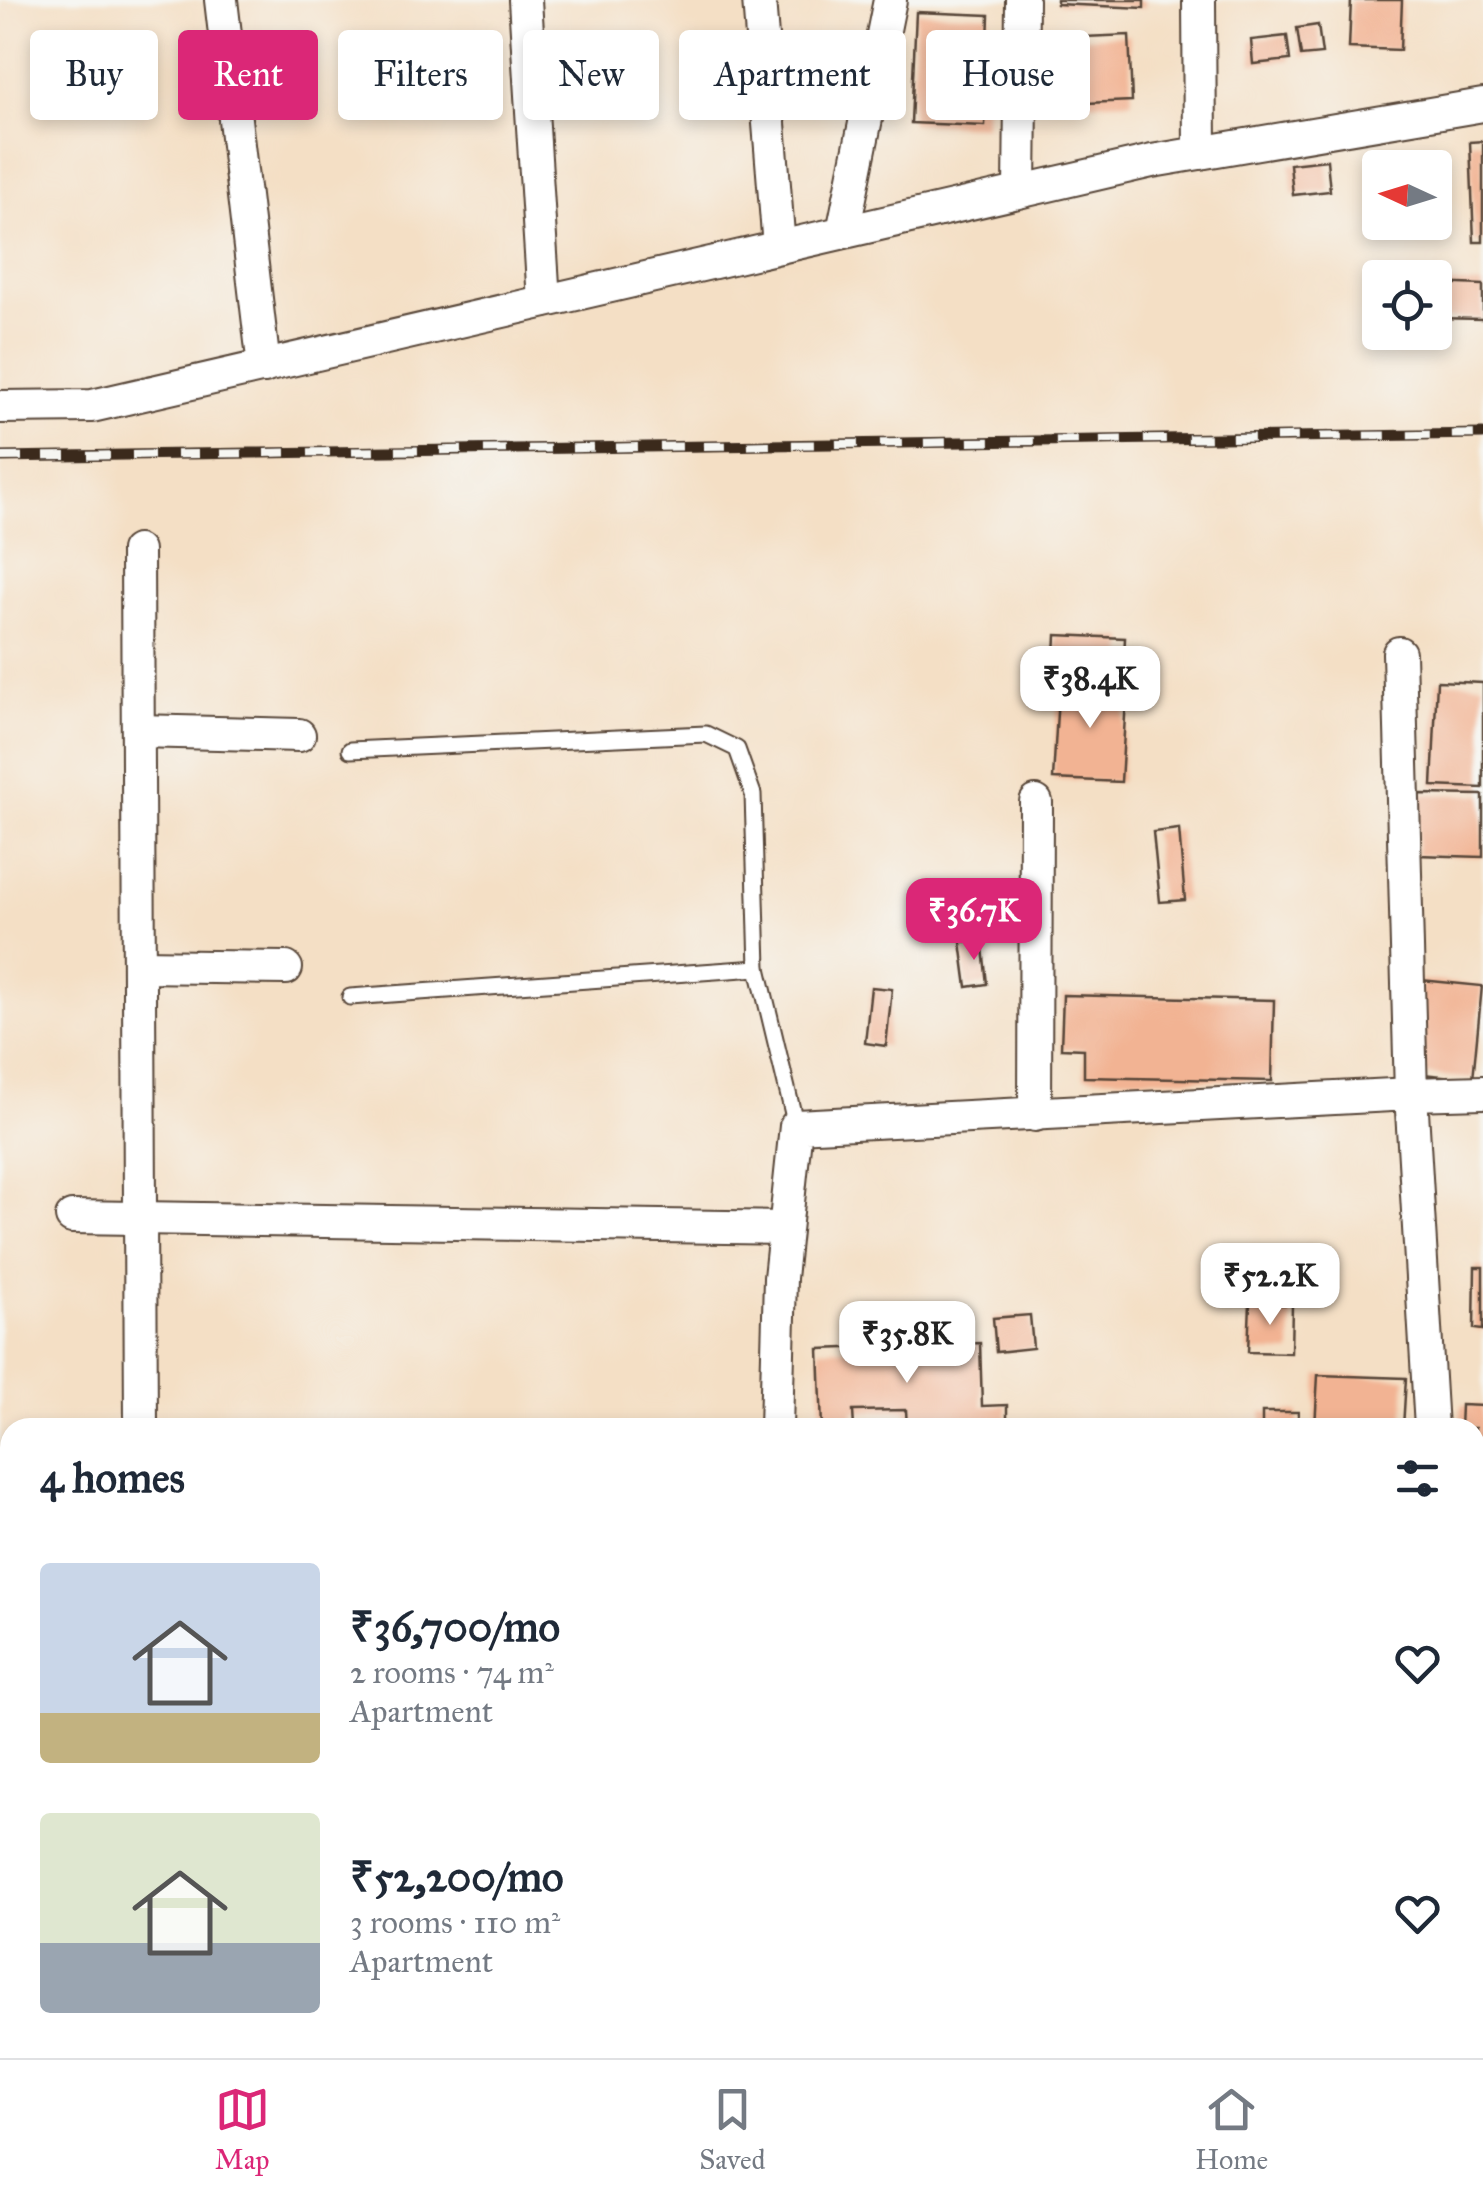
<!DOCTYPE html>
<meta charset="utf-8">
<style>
:root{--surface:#fff;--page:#f2f2f3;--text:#1f2937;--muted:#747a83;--line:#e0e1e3;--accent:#db2777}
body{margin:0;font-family:"IM FELL Great Primer",serif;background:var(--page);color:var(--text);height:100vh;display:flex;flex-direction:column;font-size:38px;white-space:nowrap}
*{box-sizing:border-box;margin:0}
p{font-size:32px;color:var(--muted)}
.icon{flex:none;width:55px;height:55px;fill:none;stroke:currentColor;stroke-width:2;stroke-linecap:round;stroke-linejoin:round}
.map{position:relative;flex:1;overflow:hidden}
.panel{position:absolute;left:0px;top:1418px;width:1485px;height:642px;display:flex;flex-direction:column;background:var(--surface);border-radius:30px 30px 0 0;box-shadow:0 5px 15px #0003}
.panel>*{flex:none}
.hud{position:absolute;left:30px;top:30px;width:1425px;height:90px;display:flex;gap:20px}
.needle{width:65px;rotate:274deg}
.tools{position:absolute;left:1362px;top:150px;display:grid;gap:20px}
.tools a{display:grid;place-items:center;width:90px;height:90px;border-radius:10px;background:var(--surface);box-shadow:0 5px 15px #0003;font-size:50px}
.price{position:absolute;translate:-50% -85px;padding:0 22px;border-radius:20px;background:#fff;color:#222;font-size:32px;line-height:65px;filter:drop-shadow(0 2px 5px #0008)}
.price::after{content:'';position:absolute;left:50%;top:60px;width:30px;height:22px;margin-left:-15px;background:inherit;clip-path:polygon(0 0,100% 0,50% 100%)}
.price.selected{background:var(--accent);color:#fff}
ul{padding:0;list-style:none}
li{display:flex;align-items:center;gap:30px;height:250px;padding:0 40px}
li span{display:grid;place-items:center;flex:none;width:280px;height:200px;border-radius:10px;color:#555}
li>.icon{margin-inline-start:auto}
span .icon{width:120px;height:120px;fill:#fffc;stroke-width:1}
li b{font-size:42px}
h2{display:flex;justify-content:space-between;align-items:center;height:120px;padding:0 40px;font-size:42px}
.pill{padding:0 35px;border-radius:10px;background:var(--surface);box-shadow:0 5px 15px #0003;font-size:35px;line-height:90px}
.pill.selected{background:var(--accent);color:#fff}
.menu{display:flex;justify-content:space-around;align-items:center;height:140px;border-top:2px solid var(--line);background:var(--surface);font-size:28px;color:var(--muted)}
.menu a{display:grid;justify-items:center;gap:5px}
.menu .selected{color:var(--accent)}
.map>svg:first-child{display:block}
.building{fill:#f2b393}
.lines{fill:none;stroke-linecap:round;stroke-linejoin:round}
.lane-casing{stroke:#574537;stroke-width:19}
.street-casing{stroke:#574537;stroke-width:36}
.lane{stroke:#fff;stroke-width:15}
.street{stroke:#fff;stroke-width:32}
.rail-casing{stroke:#3b2a1e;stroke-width:11}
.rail{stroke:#f6f6f2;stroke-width:8;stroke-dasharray:22;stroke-linecap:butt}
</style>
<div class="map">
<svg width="1483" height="2058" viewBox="0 0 1483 2058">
<rect width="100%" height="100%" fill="#f6f6f2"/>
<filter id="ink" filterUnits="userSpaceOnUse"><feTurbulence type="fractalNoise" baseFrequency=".01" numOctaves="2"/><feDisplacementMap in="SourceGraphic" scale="20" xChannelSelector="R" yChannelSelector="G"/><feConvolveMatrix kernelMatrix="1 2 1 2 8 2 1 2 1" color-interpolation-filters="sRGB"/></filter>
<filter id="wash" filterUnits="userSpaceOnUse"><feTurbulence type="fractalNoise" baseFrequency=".0048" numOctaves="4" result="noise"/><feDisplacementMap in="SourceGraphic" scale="40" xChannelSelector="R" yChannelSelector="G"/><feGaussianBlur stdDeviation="2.25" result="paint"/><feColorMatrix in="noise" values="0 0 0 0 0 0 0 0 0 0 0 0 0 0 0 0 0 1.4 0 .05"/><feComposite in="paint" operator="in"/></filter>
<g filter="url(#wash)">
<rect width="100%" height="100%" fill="#f4dfc5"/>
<g id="blocks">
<!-- building -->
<g class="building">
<path d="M1057,0H1144V8L1057,4Z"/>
<path d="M1351,0H1402L1400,50L1349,48Z"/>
<path d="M916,12L989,15L985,126L911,123Z"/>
<path d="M1318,25L1322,54L1301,56L1297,28Z"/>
<path d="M1129,35L1132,101L1063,104L1061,38Z"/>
<path d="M1287,36L1290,60L1253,64L1251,40Z"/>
<path d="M1483,141V242H1474L1470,142Z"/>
<path d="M1327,160L1330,191L1293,195L1290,164Z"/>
<path d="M1435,283L1483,285V319L1435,318Z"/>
<path d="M1056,635L1125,638L1123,678L1054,676Z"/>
<path d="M1059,679L1127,683L1121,782L1053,779Z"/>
<path d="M1437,681L1483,683V788L1432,786Z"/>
<path d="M1419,794L1483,795V857L1417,855Z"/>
<path d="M1179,829L1185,900L1160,902L1153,832Z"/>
<path d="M982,939L987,984L967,987L961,942Z"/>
<path d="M1421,980L1482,986L1473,1079L1412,1073Z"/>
<path d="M871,987L892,989L886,1046L865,1043Z"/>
<path d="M1063,995L1274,1000L1272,1081L1084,1077V1049L1061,1048Z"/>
<path d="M1475,1267H1483V1330L1474,1329Z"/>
<path d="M1250,1303L1292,1305L1291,1353L1248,1352Z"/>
<path d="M1030,1315L1033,1348L996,1352L993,1318Z"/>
<path d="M980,1343L982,1406L1007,1405V1428H907L906,1410L853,1411L854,1428H822L819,1349Z"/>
<path d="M1318,1375L1406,1378L1403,1428H1315Z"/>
<path d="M1461,1405L1483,1406V1483L1475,1482V1428H1460Z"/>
<rect x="1262" y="1412" width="36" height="16"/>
<path d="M1045,1423V1428H1019V1425Z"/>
<path d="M1476,1673L1483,1674V1761H1475Z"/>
<rect x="1475" y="1816" width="8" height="114"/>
<path d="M1483,2032V2058H1479L1477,2033Z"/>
<rect x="1237" y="2050" width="90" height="8"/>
<path d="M1343,2050H1426L1425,2058H1343Z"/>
</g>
</g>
</g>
<g filter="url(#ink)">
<use href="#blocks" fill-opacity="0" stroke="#574537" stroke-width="2.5"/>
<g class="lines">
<defs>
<g id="lane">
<path d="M350,750L706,734L737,749L753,794L758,968L796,1126"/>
<path d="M350,997L758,968"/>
</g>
<g id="street">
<path d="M221,0L264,367"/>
<path d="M525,0L544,301"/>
<path d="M759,0L779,247"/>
<path d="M1199,0L1200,153"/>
<path d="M1020,191L1022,0"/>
<path d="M843,232L890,0"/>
<path d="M0,407L92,406L1152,161L1483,105"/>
<path d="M137,551L141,1428"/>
<path d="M1399,653L1411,1094L1483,1092"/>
<path d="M138,731L299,735"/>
<path d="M139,966L286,968"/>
<path d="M1035,1115L1036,802"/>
<path d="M72,1217L784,1228"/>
<path d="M776,1428L780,1278L796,1126L1411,1094L1431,1428"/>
<path d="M1475,1814H1483"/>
<path d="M1194,2050V2058"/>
<path d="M604,2058L605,2050"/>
</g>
</defs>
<!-- lane casing -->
<use href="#lane" class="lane-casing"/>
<!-- street casing -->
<use href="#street" class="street-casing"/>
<!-- lane -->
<use href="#lane" class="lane"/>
<!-- street -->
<use href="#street" class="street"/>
<defs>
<path id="rail" d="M0,457L1483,434"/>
</defs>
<!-- rail casing -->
<use href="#rail" class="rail-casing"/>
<!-- rail -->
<use href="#rail" class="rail"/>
</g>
</g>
</svg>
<div class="tools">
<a><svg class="needle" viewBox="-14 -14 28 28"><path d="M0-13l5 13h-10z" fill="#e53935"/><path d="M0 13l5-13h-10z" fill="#747a83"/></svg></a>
<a><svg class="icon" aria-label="locate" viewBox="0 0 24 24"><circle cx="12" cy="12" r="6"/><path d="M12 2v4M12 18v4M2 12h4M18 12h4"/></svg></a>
</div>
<b class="price" style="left:1090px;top:731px">₹38.4K</b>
<b class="price selected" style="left:974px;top:963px">₹36.7K</b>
<b class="price" style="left:1270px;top:1328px">₹52.2K</b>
<b class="price" style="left:907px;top:1386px">₹35.8K</b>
<div class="hud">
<a class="pill">Buy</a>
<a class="pill selected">Rent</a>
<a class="pill">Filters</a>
<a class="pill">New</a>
<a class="pill">Apartment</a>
<a class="pill">House</a>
</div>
<section class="panel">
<h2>4 homes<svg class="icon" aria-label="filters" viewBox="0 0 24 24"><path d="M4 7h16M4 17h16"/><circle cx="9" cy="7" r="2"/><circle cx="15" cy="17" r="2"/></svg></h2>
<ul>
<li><span style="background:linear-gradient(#c9d6e8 75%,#c2b280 0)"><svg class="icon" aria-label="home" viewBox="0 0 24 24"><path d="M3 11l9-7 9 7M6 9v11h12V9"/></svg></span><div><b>₹36,700/mo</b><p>2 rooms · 74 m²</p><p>Apartment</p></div><svg class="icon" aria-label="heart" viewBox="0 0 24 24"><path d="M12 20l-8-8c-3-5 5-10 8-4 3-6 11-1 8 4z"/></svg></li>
<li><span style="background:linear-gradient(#dfe7d0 65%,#9aa5b1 0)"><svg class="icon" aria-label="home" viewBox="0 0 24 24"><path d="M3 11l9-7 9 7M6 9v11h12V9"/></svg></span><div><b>₹52,200/mo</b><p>3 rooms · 110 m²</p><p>Apartment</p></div><svg class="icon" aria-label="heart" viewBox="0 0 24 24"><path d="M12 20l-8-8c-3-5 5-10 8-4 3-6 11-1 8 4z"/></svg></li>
</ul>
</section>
</div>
<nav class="menu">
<a class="selected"><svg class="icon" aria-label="map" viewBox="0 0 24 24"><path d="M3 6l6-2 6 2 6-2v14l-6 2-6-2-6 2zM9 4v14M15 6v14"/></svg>Map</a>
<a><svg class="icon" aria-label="saved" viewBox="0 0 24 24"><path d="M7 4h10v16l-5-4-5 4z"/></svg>Saved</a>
<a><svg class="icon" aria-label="home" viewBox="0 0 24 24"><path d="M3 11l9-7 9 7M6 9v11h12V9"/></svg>Home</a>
</nav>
